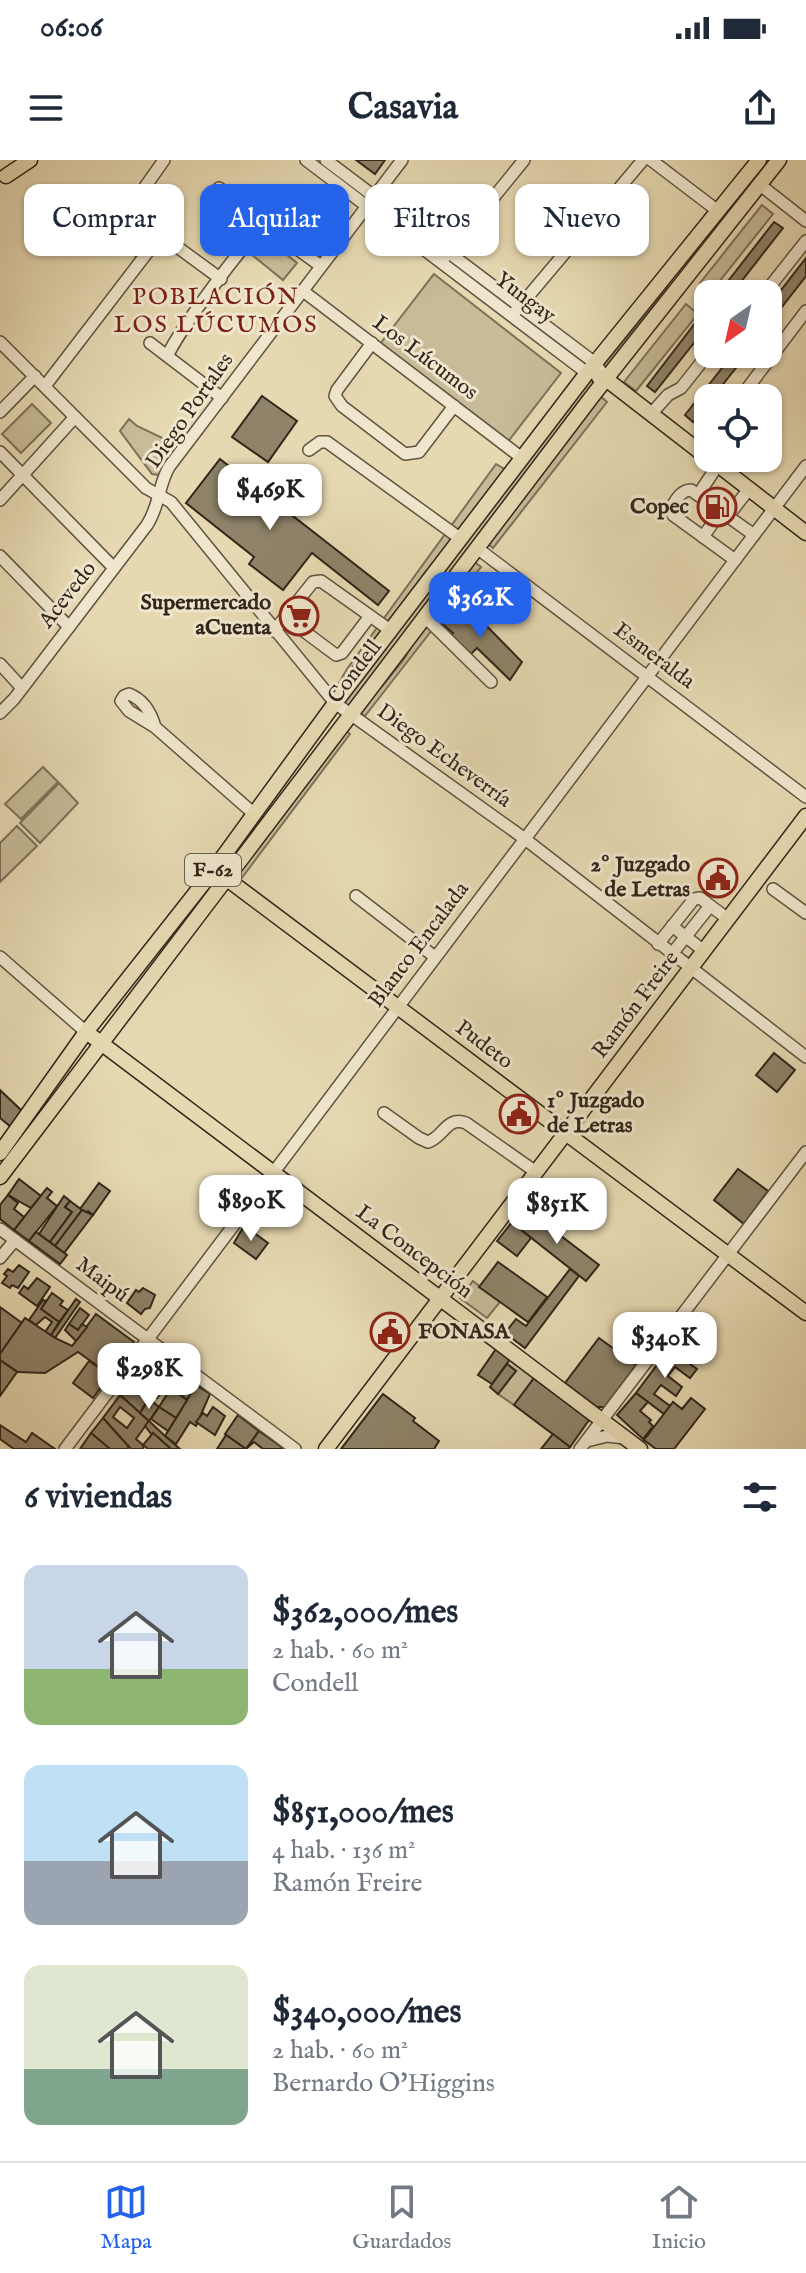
<!DOCTYPE html>
<html lang="es">
<meta charset="utf-8">
<style>
:root{--surface:#fff;--page:#f2f2f3;--text:#1f2937;--muted:#747a83;--line:#e0e1e3;--accent:#2563eb}
body{margin:0;font-family:"IM FELL English",serif;background:var(--page);color:var(--text);height:100vh;display:flex;flex-direction:column;font-size:30px;white-space:nowrap}
*{box-sizing:border-box;margin:0}
p{font-size:26px;color:var(--muted)}
.icon{flex:none;width:44px;height:44px;fill:none;stroke:currentColor;stroke-width:2;stroke-linecap:round;stroke-linejoin:round}
.map{position:relative;height:1289px;overflow:hidden}
.side{display:flex;flex-direction:column;background:var(--surface);flex:1}
.side>*{flex:none}
.top-card{position:absolute;left:24px;top:24px;width:758px;height:72px;display:flex;gap:16px}
.needle{width:52px;rotate:214deg}
.tools{position:absolute;left:694px;top:120px;display:grid;gap:16px}
.tools a{display:grid;place-items:center;width:88px;height:88px;border-radius:16px;background:var(--surface);box-shadow:0 2px 6px #0004;font-size:40px}
.price{position:absolute;translate:-50% -68px;padding:0 18px;border-radius:16px;background:#fff;color:#222;font-size:26px;line-height:52px;filter:drop-shadow(0 2px 4px #0008)}
.price::after{content:'';position:absolute;left:50%;top:48px;width:24px;height:18px;margin-left:-12px;background:inherit;clip-path:polygon(0 0,100% 0,50% 100%)}
.price.active{background:var(--accent);color:#fff}
ul{padding:0;list-style:none}
li{display:flex;align-items:center;gap:24px;height:200px;padding:0 24px}
li span{display:grid;place-items:center;flex:none;width:224px;height:160px;border-radius:16px;color:#555}
li>.icon{margin-inline-start:auto}
span .icon{width:96px;height:96px;fill:#fffc;stroke-width:1}
li b{font-size:34px}
h2{display:flex;justify-content:space-between;align-items:center;height:96px;padding:0 24px;font-size:34px}
.tag{padding:0 28px;border-radius:16px;background:var(--surface);box-shadow:0 2px 6px #0004;font-size:28px;line-height:72px}
.tag.active{background:var(--accent);color:#fff}
.status{display:flex;justify-content:space-between;align-items:center;height:56px;padding:0 40px;background:var(--surface);direction:ltr}
.status svg{height:22px;fill:currentColor}
header{display:flex;justify-content:space-between;align-items:center;height:104px;padding:0 24px;background:var(--surface);font-size:36px;font-weight:700}
.tab-bar{display:flex;justify-content:space-around;align-items:center;height:112px;border-top:2px solid var(--line);background:var(--surface);font-size:22px;color:var(--muted)}
.tab-bar a{display:grid;justify-items:center;gap:4px}
.tab-bar .active{color:var(--accent)}
.map>svg:first-child{display:block}
.green{fill:#c7bb98;stroke:#7c7059;stroke-width:2}
.building{fill:#8f8369;stroke:#31261a;stroke-width:2;fill-rule:evenodd}
.lines{fill:none;stroke-linecap:round;stroke-linejoin:round}
.minor-casing{stroke:#5e5340;stroke-width:14}
.major-casing{stroke:#31261a;stroke-width:17}
.minor{stroke:#efe6cd;stroke-width:11}
.major{stroke:#e6d9b2;stroke-width:14}
.labels{text-anchor:middle;dominant-baseline:central;stroke-width:6;stroke-linejoin:round;paint-order:stroke}
.shield{fill:#efe6cd;stroke:#6a6050;stroke-width:2}
.shield-label{font-size:20px;font-weight:bold;fill:#31261a}
.street-label{font-size:22px;fill:#31261a;stroke:#efe6cd}
.poi-label{font-size:22px;font-weight:bold;fill:#31261a;stroke:#efe6cd;text-anchor:end}
.neighbourhood-label{font-size:24px;letter-spacing:2px;fill:#7a1f14;stroke:#efe6cd}
</style>
<div class="status"><b>06:06</b><svg viewBox="0 0 49 12"><path d="M0 12V9h3v3zM5 12V6h3v6zM10 12V3h3v9zM15 12V0h3v12zM26 1h20v11H26zM47 4h2v5h-2z"/></svg></div>
<header><svg class="icon" aria-label="menu" viewBox="0 0 24 24"><path d="M4 6h16M4 12h16M4 18h16"/></svg>Casavia<svg class="icon" aria-label="share" viewBox="0 0 24 24"><path d="M12 15V3M7 8l5-5 5 5M5 13v7h14v-7"/></svg></header>
<div class="map">
<svg width="806" height="1289" viewBox="0 0 806 1289">
<rect width="100%" height="100%" fill="#e6d9b2"/>
<filter id="stains"><feTurbulence type="fractalNoise" baseFrequency=".0025" numOctaves="4"/><feColorMatrix values="0 0 0 0 .2 0 0 0 0 .09 0 0 0 0 .02 0 0 0 .5 -.17"/></filter>
<radialGradient id="worn" r=".72"><stop offset=".6" stop-color="#630" stop-opacity="0"/><stop offset="1" stop-color="#630" stop-opacity=".3"/></radialGradient>
<!-- green -->
<g class="green">
<path d="M764,0H776L606,211L601,208L664,132L676,109Z"/>
<path d="M762,45L773,54L711,132L700,123Z"/>
<path d="M126,59L152,80L138,98L109,76L119,63Z"/>
<path d="M265,77L297,103L283,120L251,94Z"/>
<path d="M434,114L561,213L507,283L380,184Z"/>
<path d="M686,144L698,154L636,231L624,222Z"/>
<path d="M590,219L595,224L351,546H344L343,540Z"/>
<path d="M599,235L607,242L493,388L487,383Z"/>
<path d="M32,244L51,263L21,293L2,274Z"/>
<path d="M129,259L137,266L179,286L159,315L152,314L120,271Z"/>
<path d="M496,304L506,310L449,388L426,411L342,527L339,523L347,509Z"/>
<path d="M473,401L481,407L365,556L361,554L360,549L384,524L405,498L421,469Z"/>
<path d="M345,570L350,574L241,719L236,714Z"/>
<path d="M43,607L58,622L21,659L5,644Z"/>
<path d="M59,623L78,643L40,683L20,663Z"/>
<path d="M17,666L37,686L0,722V683Z"/>
<path d="M473,1121L500,1142L487,1158L460,1138Z"/>
<path d="M510,1199L534,1218L514,1245L498,1234L516,1211L507,1204Z"/>
</g>
<!-- building -->
<g class="building">
<path d="M356,0H385L375,14Z"/>
<path d="M774,62L783,68L733,132L725,125Z"/>
<path d="M806,98V116L771,161L768,159V147Z"/>
<path d="M696,162L705,169L655,232L647,226Z"/>
<path d="M733,194L743,199L712,238H708V243L693,262L685,255Z"/>
<path d="M262,236L297,261L268,302L232,277Z"/>
<path d="M220,299L389,431L378,445L312,393L283,430L249,404L254,397L186,343Z"/>
<path d="M463,442L522,502L510,520L477,488L470,495L449,477L453,473L440,462Z"/>
<path d="M774,893L795,910L777,932L756,915Z"/>
<path d="M0,930L22,951L11,967L0,958Z"/>
<path d="M738,1009L768,1031L744,1064L714,1040Z"/>
<path d="M19,1019L41,1036L31,1048L8,1035Z"/>
<path d="M99,1023L110,1031L93,1055L88,1051L86,1053L80,1049Z"/>
<path d="M47,1028L52,1032L47,1038L57,1046L29,1081L14,1070Z"/>
<path d="M8,1035L18,1043L14,1049L24,1057L14,1070L0,1059V1045Z"/>
<path d="M64,1036L70,1041L65,1047L72,1052L50,1082L39,1074Z"/>
<path d="M70,1041L82,1050L55,1086L50,1082L72,1052L65,1047Z"/>
<path d="M82,1050L93,1055L64,1093L55,1086Z"/>
<path d="M527,1050L599,1105L586,1121L515,1065Z"/>
<path d="M512,1062L531,1078L517,1096L497,1081Z"/>
<path d="M244,1066L268,1083L256,1099L234,1083Z"/>
<path d="M36,1072L67,1095L60,1104L29,1081Z"/>
<path d="M498,1102L547,1137L528,1162L479,1127Z"/>
<path d="M19,1105L29,1112L18,1128L12,1125L10,1128L2,1123L7,1116L4,1114L8,1109L13,1112Z"/>
<path d="M570,1109L579,1116L525,1188L505,1173L516,1159L526,1166Z"/>
<path d="M37,1118L50,1127L37,1146L19,1133L24,1126L28,1129Z"/>
<path d="M143,1128L155,1135L150,1148L145,1149L141,1154L127,1143L136,1130L139,1132Z"/>
<path d="M52,1133L63,1141L60,1145L68,1150L59,1162L41,1149Z"/>
<path d="M76,1139L80,1142L55,1178L51,1175Z"/>
<path d="M43,1140L46,1141L41,1149L59,1162L51,1175L45,1172L52,1162L45,1157L36,1165L29,1160Z"/>
<path d="M0,1147L22,1163L0,1194Z"/>
<path d="M80,1148L89,1155L78,1170L69,1164Z"/>
<path d="M96,1154L134,1182L110,1215L78,1192L45,1213L18,1212L0,1200V1194L25,1158L55,1178L72,1186Z"/>
<path d="M69,1164L78,1170L82,1164L87,1167L76,1181L65,1170Z"/>
<path d="M599,1178L636,1205L605,1247H597L565,1223Z"/>
<path d="M496,1189L510,1199L492,1224L478,1215Z"/>
<path d="M669,1189L697,1209L690,1218L675,1207L668,1216L682,1227L676,1236L661,1225L654,1234L670,1246L664,1254L636,1233Z"/>
<path d="M153,1194L169,1205L163,1213L148,1201Z"/>
<path d="M0,1200L17,1212L0,1236Z"/>
<path d="M146,1200L163,1213L156,1226L138,1212Z"/>
<path d="M89,1201L110,1215L93,1238L73,1223Z"/>
<path d="M507,1204L516,1211L498,1234L490,1227Z"/>
<path d="M169,1205L181,1214L168,1233L163,1230L157,1238L152,1234Z"/>
<path d="M138,1212L156,1226L140,1253L121,1236Z"/>
<path d="M181,1214L196,1225L187,1240L171,1228Z"/>
<path d="M534,1218L589,1260L570,1287L514,1245Z"/>
<path d="M196,1225L210,1234L196,1266L190,1262L176,1284L165,1276Z"/>
<path d="M171,1228L187,1240L176,1258L159,1247Z"/>
<path d="M636,1233L648,1242L640,1251L651,1260L649,1262L653,1266L643,1279L617,1255Z"/>
<path d="M383,1234L415,1258L413,1261L439,1281L434,1289H341Z"/>
<path d="M120,1235L149,1261L136,1279L143,1285V1289H131L103,1258ZM120,1247L134,1258L127,1268L113,1257Z"/>
<path d="M691,1238L705,1249L674,1289H656L644,1280L673,1242L682,1249Z"/>
<path d="M153,1242L159,1247L149,1261L140,1253L146,1244L150,1247Z"/>
<path d="M159,1247L176,1258L168,1271L151,1259Z"/>
<path d="M213,1247L225,1256L215,1275L196,1262L203,1253L207,1256Z"/>
<path d="M238,1255L259,1271L246,1289L225,1274Z"/>
<path d="M103,1258L129,1287L127,1289H110L91,1273Z"/>
<path d="M149,1261L165,1276L180,1289H171L153,1273L152,1275L145,1266Z"/>
<path d="M0,1265L26,1282L32,1273L55,1289H14L0,1279Z"/>
<path d="M259,1271L276,1283L284,1289H263L254,1282L246,1289Z"/>
<path d="M91,1273L110,1289H80Z"/>
<path d="M153,1273L171,1289H148L143,1285Z"/>
<path d="M553,1274L570,1287L568,1289H541Z"/>
<path d="M226,1275L246,1289H247H217Z"/>
</g>
<g class="lines">
<defs>
<g id="minor">
<path d="M306,0L587,213"/>
<path d="M326,0L595,203L606,219"/>
<path d="M651,0L718,51"/>
<path d="M759,24L806,61"/>
<path d="M219,28L265,66L321,106"/>
<path d="M128,51L221,119"/>
<path d="M109,62L128,51L164,0"/>
<path d="M446,96L524,0"/>
<path d="M303,131L522,298"/>
<path d="M764,134L806,81"/>
<path d="M515,152L643,0"/>
<path d="M0,182L146,328L171,342L335,543L525,679L806,897"/>
<path d="M150,183L222,238"/>
<path d="M372,183L337,230L335,236L342,246L405,294L419,292L454,246"/>
<path d="M168,195C176,175 249,74 265,66"/>
<path d="M45,226L160,76"/>
<path d="M740,238L806,151"/>
<path d="M0,252L35,216"/>
<path d="M651,254L668,235L681,228L708,194"/>
<path d="M309,290L320,282H327L461,379"/>
<path d="M0,292L114,408"/>
<path d="M698,335L718,305"/>
<path d="M0,340L75,257"/>
<path d="M728,356L749,329"/>
<path d="M703,377L721,351"/>
<path d="M477,388L806,637"/>
<path d="M0,396L69,467"/>
<path d="M735,400L673,355L671,348C676,340 681,330 691,330L754,375"/>
<path d="M285,457L336,495L342,493L370,456"/>
<path d="M425,457L491,522"/>
<path d="M274,471L313,422L321,421L390,470"/>
<path d="M0,504L22,528"/>
<path d="M0,553L14,539L147,365C160,345 158,326 169,307L402,0"/>
<path d="M155,567L129,551L121,541L124,536L129,534C144,540 151,552 155,567L253,653"/>
<path d="M773,729L806,753"/>
<path d="M356,736L435,797"/>
<path d="M672,766L704,791"/>
<path d="M658,784L694,739L700,738L728,759"/>
<path d="M671,795L710,746"/>
<path d="M0,797L86,872"/>
<path d="M384,953L419,978L428,982C444,977 446,956 466,963L536,1012"/>
<path d="M0,1069L295,1289"/>
<path d="M0,1098L15,1080"/>
<path d="M587,1281L607,1276L625,1278"/>
<path d="M65,1289L806,306"/>
<path d="M580,1289L806,992"/>
</g>
<g id="major">
<path d="M6,16L30,0"/>
<path d="M599,217L606,219L708,298"/>
<path d="M709,298L806,373"/>
<path d="M219,718L227,719L806,1153"/>
<path d="M93,877L640,1289"/>
<path d="M0,993L86,872L209,716L335,543L587,213L759,0"/>
<path d="M0,1017L594,234L779,0"/>
<path d="M326,1289L806,656"/>
</g>
</defs>
<!-- minor casing -->
<use href="#minor" class="minor-casing"/>
<!-- major casing -->
<use href="#major" class="major-casing"/>
<!-- minor -->
<use href="#minor" class="minor"/>
<!-- major -->
<use href="#major" class="major"/>
</g>
<!-- icons -->
<defs>
<symbol id="fuel-ring" viewBox="-11 -11 22 22"><circle r="9.5" fill="#efe6cd" stroke="#8f2418" stroke-width="1.5"/><path d="M-5.5-6h7V0h2V4h1.3V-2.5L3-4.5l.8-.8L6-3V5H2.5V1h-1V6h-7ZM-4.2-4.7v3.2H.2V-4.7Z" fill="#8f2418"/></symbol>
<symbol id="supermarket-ring" viewBox="-11 -11 22 22"><circle r="9.5" fill="#efe6cd" stroke="#8f2418" stroke-width="1.5"/><path d="M-6-5.5h2.5l.6 2H6L4.5 2H-2.5L-4.4-4H-6ZM-1.5 3.2a1.3 1.3 0 1 0 .1 0ZM3 3.2a1.3 1.3 0 1 0 .1 0Z" fill="#8f2418"/></symbol>
<symbol id="civic-ring" viewBox="-11 -11 22 22"><circle r="9.5" fill="#efe6cd" stroke="#8f2418" stroke-width="1.5"/><path d="M-.6-6.5H3V-4.5H.6V-3L4-1V1h2V6H-6V1h2V-1L-.6-3ZM-1.2 2.5V6h2.4V2.5Z" fill="#8f2418"/></symbol>
</defs>
<g fill-rule="evenodd">
<use href="#fuel-ring" x="695" y="325" width="44" height="44"/>
<use href="#supermarket-ring" x="277" y="434" width="44" height="44"/>
<use href="#civic-ring" x="696" y="696" width="44" height="44"/>
<use href="#civic-ring" x="497" y="932" width="44" height="44"/>
<use href="#civic-ring" x="368" y="1150" width="44" height="44"/>
</g>
<g class="labels">
<!-- shield labels -->
<rect class="shield" x="185" y="694" width="56" height="32" rx="6"/>
<g class="shield-label">
<text x="213" y="710">F-62</text>
</g>
<!-- street labels -->
<g class="street-label">
<text transform="translate(525 138) rotate(37)">Yungay</text>
<text transform="translate(425 198) rotate(37)">Los Lúcumos</text>
<text transform="translate(190 251) rotate(-55)">Diego Portales</text>
<text transform="translate(68 435) rotate(-52)">Acevedo</text>
<text transform="translate(654 496) rotate(37)">Esmeralda</text>
<text transform="translate(355 512) rotate(-53)">Condell</text>
<text transform="translate(444 596) rotate(36)">Diego Echeverría</text>
<text transform="translate(419 785) rotate(-53)">Blanco Encalada</text>
<text transform="translate(636 845) rotate(-53)">Ramón Freire</text>
<text transform="translate(484 885) rotate(37)">Pudeto</text>
<text transform="translate(414 1092) rotate(37)">La Concepción</text>
<text transform="translate(102 1120) rotate(37)">Maipú</text>
</g>
<!-- poi labels -->
<g class="poi-label">
<text x="689" y="347">Copec</text>
<text x="271" y="443">Supermercado<tspan x="271" dy="25">aCuenta</tspan></text>
<text x="690" y="705">2º Juzgado<tspan x="690" dy="25">de Letras</tspan></text>
<text x="547" y="941" text-anchor="start">1º Juzgado<tspan x="547" dy="25">de Letras</tspan></text>
<text x="418" y="1172" text-anchor="start">FONASA</text>
</g>
<!-- neighbourhood labels -->
<g class="neighbourhood-label">
<text x="216" y="137">POBLACIÓN<tspan x="216" dy="28">LOS LÚCUMOS</tspan></text>
</g>
</g>
<rect width="100%" height="100%" filter="url(#stains)"/>
<rect width="100%" height="100%" fill="url(#worn)"/>
</svg>
<div class="tools">
<a><svg class="needle" viewBox="-14 -14 28 28"><path d="M0-13l5 13h-10z" fill="#e53935"/><path d="M0 13l5-13h-10z" fill="#747a83"/></svg></a>
<a><svg class="icon" aria-label="locate" viewBox="0 0 24 24"><circle cx="12" cy="12" r="6"/><path d="M12 2v4M12 18v4M2 12h4M18 12h4"/></svg></a>
</div>
<b class="price" style="left:270px;top:372px">$469K</b>
<b class="price active" style="left:480px;top:480px">$362K</b>
<b class="price" style="left:251px;top:1083px">$890K</b>
<b class="price" style="left:557px;top:1086px">$851K</b>
<b class="price" style="left:665px;top:1220px">$340K</b>
<b class="price" style="left:149px;top:1251px">$298K</b>
<div class="top-card">
<a class="tag">Comprar</a>
<a class="tag active">Alquilar</a>
<a class="tag">Filtros</a>
<a class="tag">Nuevo</a>
</div>
</div>
<section class="side">
<h2>6 viviendas<svg class="icon" aria-label="filters" viewBox="0 0 24 24"><path d="M4 7h16M4 17h16"/><circle cx="9" cy="7" r="2"/><circle cx="15" cy="17" r="2"/></svg></h2>
<ul>
<li><span style="background:linear-gradient(#c9d6e8 65%,#8fb573 0)"><svg class="icon" aria-label="home" viewBox="0 0 24 24"><path d="M3 11l9-7 9 7M6 9v11h12V9"/></svg></span><div><b>$362,000/mes</b><p>2 hab. · 60 m²</p><p>Condell</p></div></li>
<li><span style="background:linear-gradient(#bfe0f5 60%,#9aa5b1 0)"><svg class="icon" aria-label="home" viewBox="0 0 24 24"><path d="M3 11l9-7 9 7M6 9v11h12V9"/></svg></span><div><b>$851,000/mes</b><p>4 hab. · 136 m²</p><p>Ramón Freire</p></div></li>
<li><span style="background:linear-gradient(#dfe7d0 65%,#7fa58c 0)"><svg class="icon" aria-label="home" viewBox="0 0 24 24"><path d="M3 11l9-7 9 7M6 9v11h12V9"/></svg></span><div><b>$340,000/mes</b><p>2 hab. · 60 m²</p><p>Bernardo O'Higgins</p></div></li>
</ul>
</section>
<nav class="tab-bar">
<a class="active"><svg class="icon" aria-label="map" viewBox="0 0 24 24"><path d="M3 6l6-2 6 2 6-2v14l-6 2-6-2-6 2zM9 4v14M15 6v14"/></svg>Mapa</a>
<a><svg class="icon" aria-label="saved" viewBox="0 0 24 24"><path d="M7 4h10v16l-5-4-5 4z"/></svg>Guardados</a>
<a><svg class="icon" aria-label="home" viewBox="0 0 24 24"><path d="M3 11l9-7 9 7M6 9v11h12V9"/></svg>Inicio</a>
</nav>
